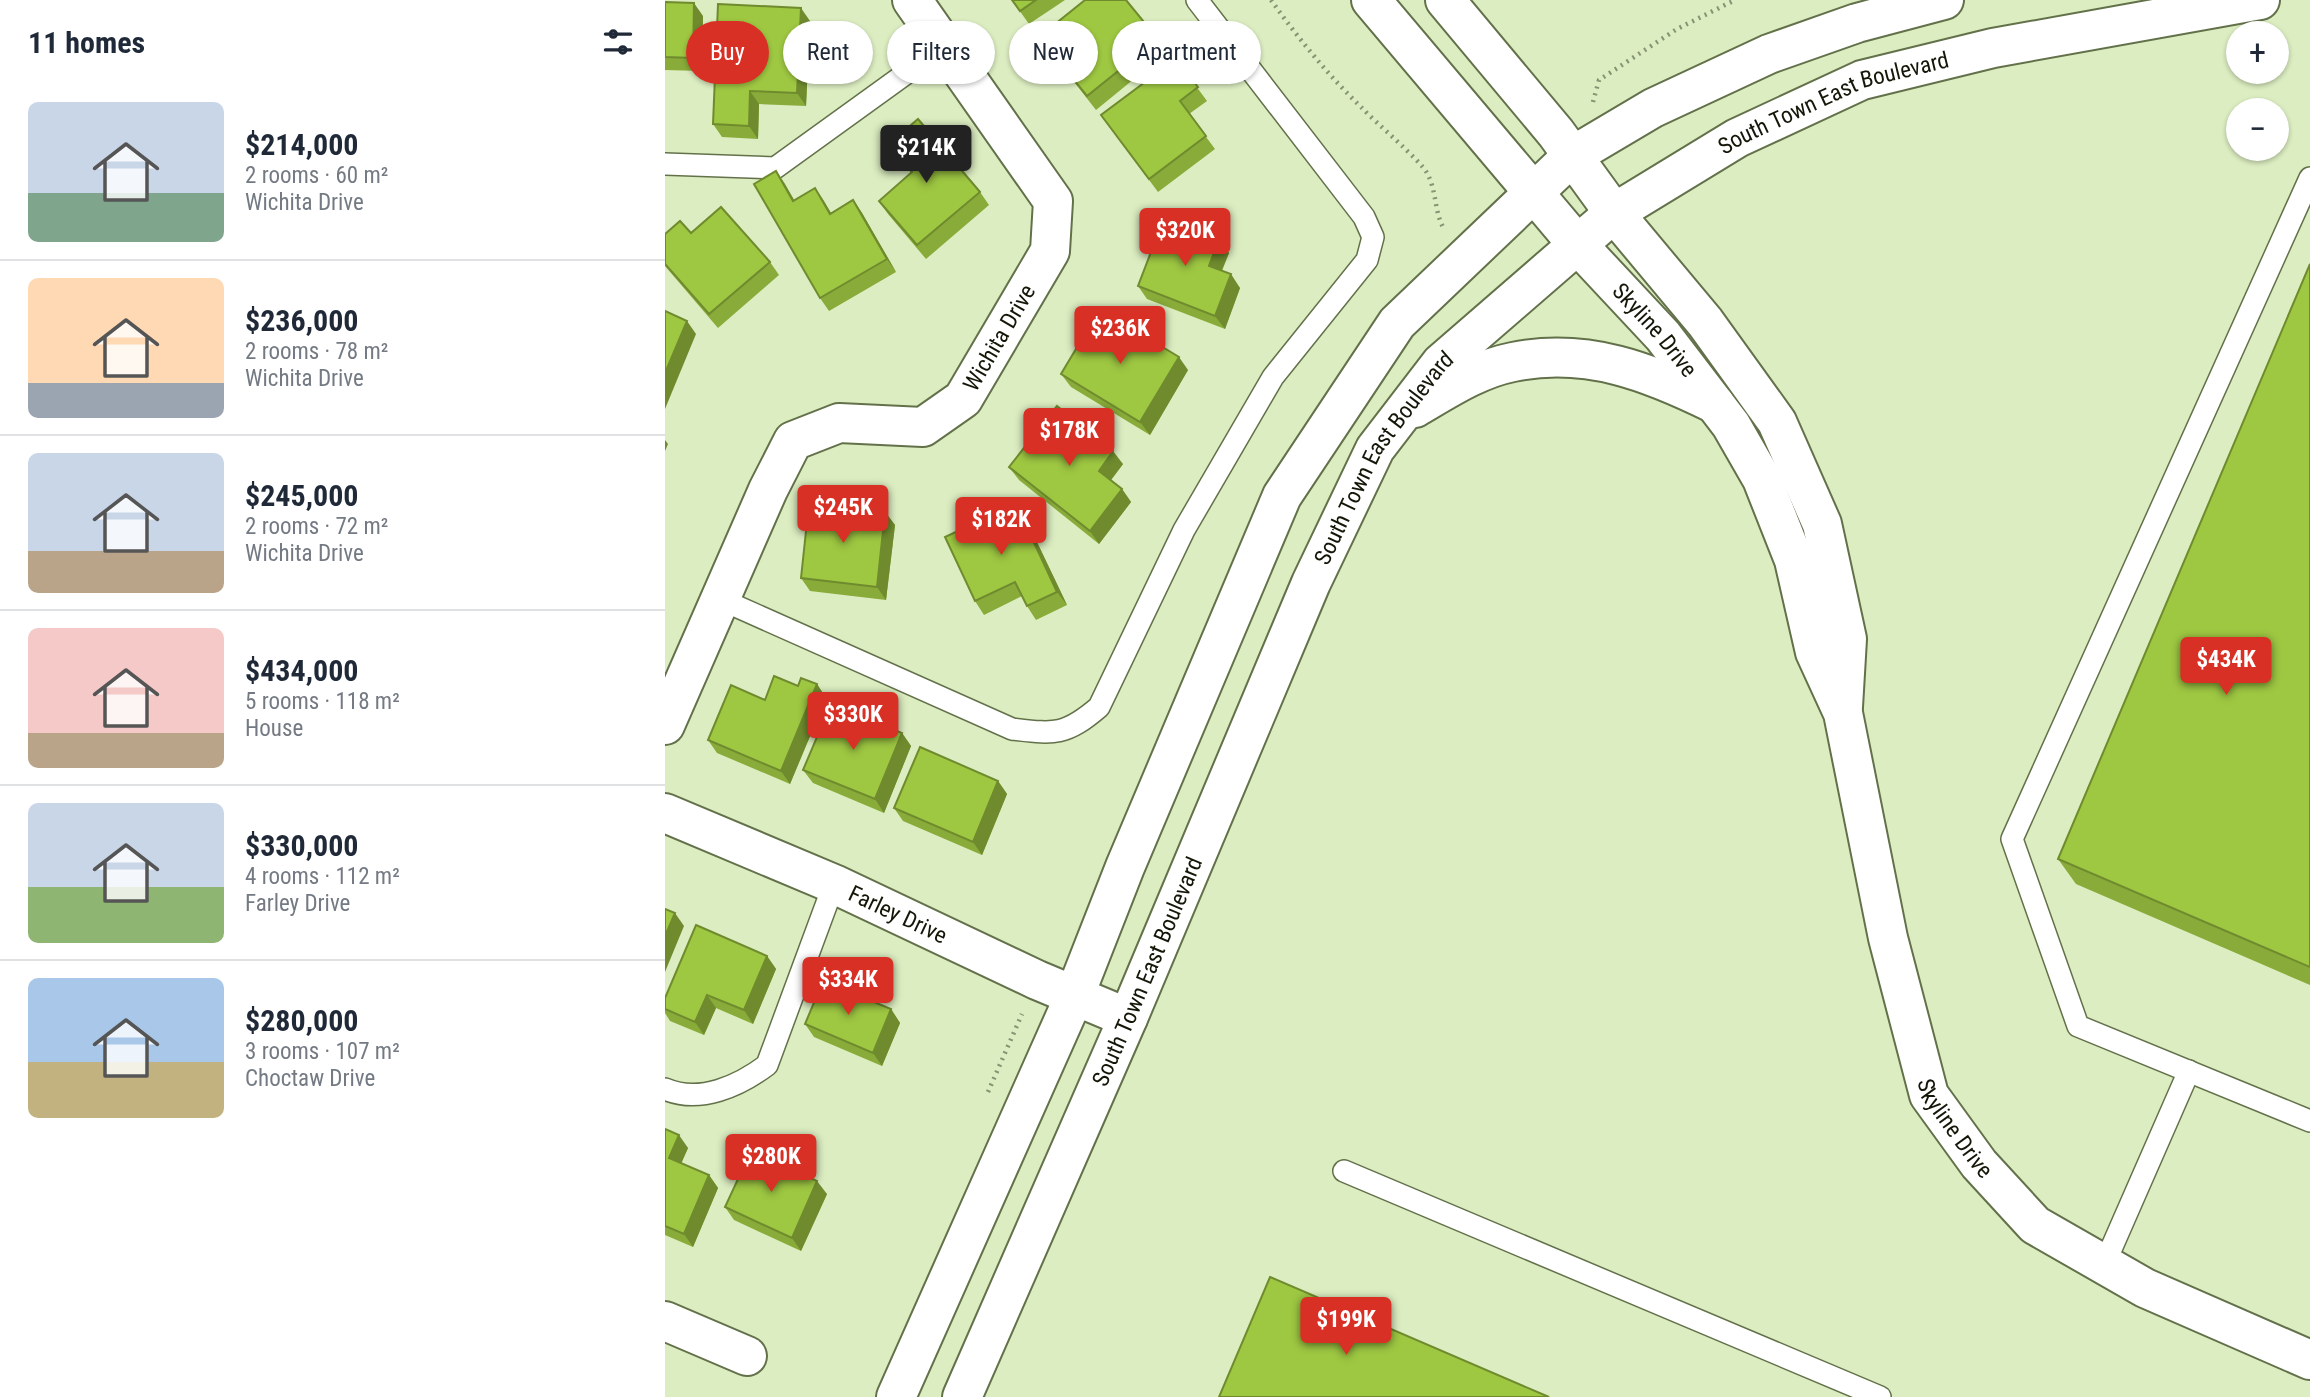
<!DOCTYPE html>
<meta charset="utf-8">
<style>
:root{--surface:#fff;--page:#f6f6f7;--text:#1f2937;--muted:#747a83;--line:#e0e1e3;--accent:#d93025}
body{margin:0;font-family:"Roboto Condensed",sans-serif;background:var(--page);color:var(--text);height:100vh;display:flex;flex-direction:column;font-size:26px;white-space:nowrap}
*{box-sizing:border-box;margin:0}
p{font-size:23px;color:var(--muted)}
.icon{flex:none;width:38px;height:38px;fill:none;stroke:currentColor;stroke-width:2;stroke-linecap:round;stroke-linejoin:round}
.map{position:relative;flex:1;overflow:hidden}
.sheet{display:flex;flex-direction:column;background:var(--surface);width:665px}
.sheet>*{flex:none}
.top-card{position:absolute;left:21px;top:21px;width:665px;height:63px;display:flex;gap:14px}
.buttons{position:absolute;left:1561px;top:21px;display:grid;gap:14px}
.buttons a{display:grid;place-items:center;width:63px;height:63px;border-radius:50%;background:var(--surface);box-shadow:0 2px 5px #0004;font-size:35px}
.price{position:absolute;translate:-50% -60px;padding:0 16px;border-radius:7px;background:var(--accent);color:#fff;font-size:23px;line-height:46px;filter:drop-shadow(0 2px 4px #0008)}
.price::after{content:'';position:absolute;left:50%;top:42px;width:21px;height:16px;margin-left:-10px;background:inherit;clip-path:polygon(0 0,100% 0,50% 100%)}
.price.current{background:#222;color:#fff}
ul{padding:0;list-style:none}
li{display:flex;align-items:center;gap:21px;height:175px;padding:0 28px}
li+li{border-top:2px solid var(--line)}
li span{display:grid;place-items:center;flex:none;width:196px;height:140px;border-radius:10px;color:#555}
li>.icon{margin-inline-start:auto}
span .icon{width:84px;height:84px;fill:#fffc;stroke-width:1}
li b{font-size:30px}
h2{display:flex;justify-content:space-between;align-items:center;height:84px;padding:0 28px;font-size:30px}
.chip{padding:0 24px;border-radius:32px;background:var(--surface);box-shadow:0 2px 5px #0004;font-size:24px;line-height:63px}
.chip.current{background:var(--accent);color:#fff}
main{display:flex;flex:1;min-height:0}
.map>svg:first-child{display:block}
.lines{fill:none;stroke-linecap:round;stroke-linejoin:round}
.lane-casing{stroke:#63714a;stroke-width:24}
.street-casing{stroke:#63714a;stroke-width:42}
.secondary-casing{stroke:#63714a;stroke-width:42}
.path{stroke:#879373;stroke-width:4.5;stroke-dasharray:2 5;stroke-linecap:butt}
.lane{stroke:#fff;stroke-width:21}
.street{stroke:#fff;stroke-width:38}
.secondary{stroke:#fff;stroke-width:38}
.wall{fill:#88ab39}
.shaded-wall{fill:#6f8b2e}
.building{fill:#9ec742;stroke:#6f8b2e;stroke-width:2}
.labels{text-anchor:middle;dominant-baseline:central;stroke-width:6;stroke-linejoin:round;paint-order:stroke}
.street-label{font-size:23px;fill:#121707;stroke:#eafbce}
</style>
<main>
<section class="sheet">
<h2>11 homes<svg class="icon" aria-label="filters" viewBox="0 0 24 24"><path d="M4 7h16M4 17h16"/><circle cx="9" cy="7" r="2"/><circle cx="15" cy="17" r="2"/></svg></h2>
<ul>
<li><span style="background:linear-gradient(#c9d6e8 65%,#7fa58c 0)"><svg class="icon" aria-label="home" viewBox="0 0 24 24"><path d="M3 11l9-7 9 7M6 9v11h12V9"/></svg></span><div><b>$214,000</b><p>2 rooms · 60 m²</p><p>Wichita Drive</p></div></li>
<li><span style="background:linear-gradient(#ffd9b3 75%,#9aa5b1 0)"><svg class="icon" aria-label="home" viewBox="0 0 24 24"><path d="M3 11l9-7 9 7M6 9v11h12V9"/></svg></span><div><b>$236,000</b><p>2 rooms · 78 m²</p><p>Wichita Drive</p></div></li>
<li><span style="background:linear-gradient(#c9d6e8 70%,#b9a48a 0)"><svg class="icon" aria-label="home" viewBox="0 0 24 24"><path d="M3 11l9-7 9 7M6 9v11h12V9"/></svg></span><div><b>$245,000</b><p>2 rooms · 72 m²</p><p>Wichita Drive</p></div></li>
<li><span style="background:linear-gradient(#f6c9c9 75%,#b9a48a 0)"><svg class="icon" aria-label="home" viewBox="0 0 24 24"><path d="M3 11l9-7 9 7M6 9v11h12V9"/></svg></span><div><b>$434,000</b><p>5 rooms · 118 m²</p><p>House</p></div></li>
<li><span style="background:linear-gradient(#c9d6e8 60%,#8fb573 0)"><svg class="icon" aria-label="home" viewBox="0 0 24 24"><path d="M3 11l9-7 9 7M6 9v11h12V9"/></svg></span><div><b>$330,000</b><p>4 rooms · 112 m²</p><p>Farley Drive</p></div></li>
<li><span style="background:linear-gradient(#a9c7e8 60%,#c2b280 0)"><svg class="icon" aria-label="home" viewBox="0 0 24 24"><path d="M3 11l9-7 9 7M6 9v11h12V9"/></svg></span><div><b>$280,000</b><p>3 rooms · 107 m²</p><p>Choctaw Drive</p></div></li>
</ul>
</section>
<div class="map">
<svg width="1645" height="1397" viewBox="0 0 1645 1397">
<rect width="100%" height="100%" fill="#dcedc1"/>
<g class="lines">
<defs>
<g id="lane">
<path d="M0,164L110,168L279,46"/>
<path d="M1645,178L1347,839L1413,1026L1645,1121"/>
<path d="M55,599L347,729C390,734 400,736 434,707L519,530L608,377L702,260L708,237L699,217L532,0"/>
<path d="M0,1089C35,1104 74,1086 102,1065L169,884"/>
<path d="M679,1171L1215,1397"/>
<path d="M1439,1265L1524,1071"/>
</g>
<g id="street">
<path d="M949,213L1040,322L1112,422L1157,524L1182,639L1178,707"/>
<path id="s1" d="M912,244L998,336L1066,425L1097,479L1129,560L1150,652L1178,713L1223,938L1264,1095L1314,1164L1370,1225L1480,1288L1645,1360"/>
<path id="s2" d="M0,725L103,490L128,441L174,423L258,427L298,399L385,251L388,201L247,0"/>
<path id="s3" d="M0,813L169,884L372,980L463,1018"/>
<path d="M0,1321L82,1356"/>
</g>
<g id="secondary">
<path d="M706,0L912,244"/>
<path d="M780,0L891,133L949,213"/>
<path d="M750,408C781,390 812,369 848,362C922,347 985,372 1050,404"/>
<path d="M231,1397L409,997L460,867L617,496L732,323L907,156L988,108L1104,54L1192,23L1279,0"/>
<path id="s4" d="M297,1397L463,1018L646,583L710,449L776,363L949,213L1072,138L1197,80L1328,48L1595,0"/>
</g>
</defs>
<!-- lane casing -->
<use href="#lane" class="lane-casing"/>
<!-- street casing -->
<use href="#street" class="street-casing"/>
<!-- secondary casing -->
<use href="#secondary" class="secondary-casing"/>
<!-- path -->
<g class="path">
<path d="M606,0C633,38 663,75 697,108C710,122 755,160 762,173C772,191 769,212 779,229"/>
<path d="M928,102L934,80L1012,29L1070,0"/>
<path d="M323,1092L357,1014"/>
</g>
<!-- lane -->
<use href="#lane" class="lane"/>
<!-- street -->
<use href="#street" class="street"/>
<!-- secondary -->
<use href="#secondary" class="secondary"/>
</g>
<!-- wall -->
<g class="wall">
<path d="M347,0H400L364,24Z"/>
<path d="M0,2L38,16L37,71L0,70Z"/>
<path d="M145,21L141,106L94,104L93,139L57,137L48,124Z"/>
<path d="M374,37L493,39L502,52L431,110Z"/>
<path d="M511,59L542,101L524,114L550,149L493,192L436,115Z"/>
<path d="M224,144L315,192L324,205L261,259L223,214L214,201L246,173Z"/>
<path d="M111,171L129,200L150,188L166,213L188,200L197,213L231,272L164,311L155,298Z"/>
<path d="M26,233L105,262L114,275L53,328L0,266V234Z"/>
<path d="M554,239L564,253L557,271L575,288L560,329L482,299L473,286Z"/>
<path d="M1645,264V985L1411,884L1393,859Z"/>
<path d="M523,370L485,435L406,387L396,374Z"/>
<path d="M458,464L446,480L457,489L466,502L434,544L354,480L344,467Z"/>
<path d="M220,512L230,525L221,600L145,591L136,578Z"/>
<path d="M360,517L402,605L371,620L362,606L357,596L319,615L310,601Z"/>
<path d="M152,684L161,698L125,784L52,753L43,740L133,686Z"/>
<path d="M237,733L246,746L219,813L148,783L138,770Z"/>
<path d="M333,781L342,794L317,855L238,821L229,808Z"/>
<path d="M102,956L111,969L88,1024L51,1008L39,1035L5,1021L0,1013V998Z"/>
<path d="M226,1009L235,1023L217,1066L149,1037L140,1024Z"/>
<path d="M0,1129L23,1148L16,1163L44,1175L53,1188L28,1247L0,1235Z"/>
<path d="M162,1194L136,1251L69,1220L60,1207Z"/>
</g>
<!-- shaded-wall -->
<g class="shaded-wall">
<path d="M29,3L38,16L37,71L28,58Z"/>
<path d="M136,8L145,21L141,106L132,93Z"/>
<path d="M85,91L94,104L93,139L84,126Z"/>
<path d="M111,171L120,184L137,214L128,201Z"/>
<path d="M150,188L159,201L174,227L165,214Z"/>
<path d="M188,200L197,213L231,272L222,259Z"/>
<path d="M554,239L564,253L553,279L544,266Z"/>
<path d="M566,274L575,288L560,329L550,316Z"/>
<path d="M22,321L31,334L0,409V373Z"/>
<path d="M514,357L523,370L485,435L475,422Z"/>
<path d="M0,440L3,444L0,451Z"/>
<path d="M448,451L458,464L443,484L434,471Z"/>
<path d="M457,489L466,502L434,544L425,531Z"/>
<path d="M351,504L360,517L402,605L392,592Z"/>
<path d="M220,512L230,525L221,600L212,587Z"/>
<path d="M152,684L161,698L125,784L116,771Z"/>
<path d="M237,733L246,746L219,813L210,799Z"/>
<path d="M333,781L342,794L317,855L308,842Z"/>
<path d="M10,913L19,926L0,972V936Z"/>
<path d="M102,956L111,969L88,1024L79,1010Z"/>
<path d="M42,995L51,1008L39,1035L30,1022Z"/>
<path d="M226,1009L235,1023L217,1066L208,1053Z"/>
<path d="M14,1135L23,1148L13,1171L4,1158Z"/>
<path d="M44,1175L53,1188L28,1247L19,1234Z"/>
<path d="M152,1181L162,1194L136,1251L127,1238Z"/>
</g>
<!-- building -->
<g class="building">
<path d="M347,0H371L355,11Z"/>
<path d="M420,0H461L493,39L422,96L374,37Z"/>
<path d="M0,2L29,3L28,58L0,57Z"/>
<path d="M53,4L136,8L132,93L85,91L84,126L48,124Z"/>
<path d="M511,59L533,87L515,101L541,136L484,179L436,115Z"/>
<path d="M253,119L315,192L252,245L214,201L247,172L224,144Z"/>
<path d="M111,171L128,201L150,188L165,214L188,200L222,259L155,298L89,184Z"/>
<path d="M56,207L105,262L44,314L0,264V234L15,221L26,233Z"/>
<path d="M499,218L554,239L544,266L566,274L550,316L473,286Z"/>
<path d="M1645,264V967L1393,859Z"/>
<path d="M435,309L514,357L475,422L396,374Z"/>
<path d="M0,311L22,321L0,373Z"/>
<path d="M392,406L448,451L434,471L457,489L425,531L344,467Z"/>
<path d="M144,503L220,512L212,587L136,578Z"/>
<path d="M351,504L392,592L362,606L350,582L310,601L280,537Z"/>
<path d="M109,676L133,686L136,678L152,684L116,771L43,740L66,685L100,700Z"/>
<path d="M166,704L237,733L210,799L138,770Z"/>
<path d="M255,747L333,781L308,842L229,808Z"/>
<path d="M0,909L10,913L0,936Z"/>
<path d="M31,925L102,956L79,1010L42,995L30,1022L0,1009V998Z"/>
<path d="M158,981L226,1009L208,1053L140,1024Z"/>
<path d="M0,1129L14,1135L4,1158L44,1175L19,1234L0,1226Z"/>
<path d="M86,1151L152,1181L127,1238L60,1207Z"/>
<path d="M605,1277L884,1397H554Z"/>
</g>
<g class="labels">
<!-- street labels -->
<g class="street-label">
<text stroke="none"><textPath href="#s4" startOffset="1619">South Town East Boulevard</textPath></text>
<text stroke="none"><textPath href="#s1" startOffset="116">Skyline Drive</textPath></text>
<text stroke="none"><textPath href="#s2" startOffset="565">Wichita Drive</textPath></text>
<text stroke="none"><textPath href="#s4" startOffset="1031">South Town East Boulevard</textPath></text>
<text stroke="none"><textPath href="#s3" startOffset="254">Farley Drive</textPath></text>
<text stroke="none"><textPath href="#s4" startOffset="464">South Town East Boulevard</textPath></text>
<text stroke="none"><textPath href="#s1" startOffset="982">Skyline Drive</textPath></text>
</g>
</g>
</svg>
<div class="buttons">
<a>+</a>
<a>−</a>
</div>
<b class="price current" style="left:261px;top:185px">$214K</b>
<b class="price" style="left:520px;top:268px">$320K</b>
<b class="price" style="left:455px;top:366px">$236K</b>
<b class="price" style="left:404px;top:468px">$178K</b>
<b class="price" style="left:178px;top:545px">$245K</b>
<b class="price" style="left:336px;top:557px">$182K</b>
<b class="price" style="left:1561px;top:697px">$434K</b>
<b class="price" style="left:188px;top:752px">$330K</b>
<b class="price" style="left:183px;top:1017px">$334K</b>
<b class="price" style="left:106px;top:1194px">$280K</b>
<b class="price" style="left:681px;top:1357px">$199K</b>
<div class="top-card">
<a class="chip current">Buy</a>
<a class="chip">Rent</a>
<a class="chip">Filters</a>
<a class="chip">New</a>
<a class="chip">Apartment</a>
</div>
</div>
</main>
